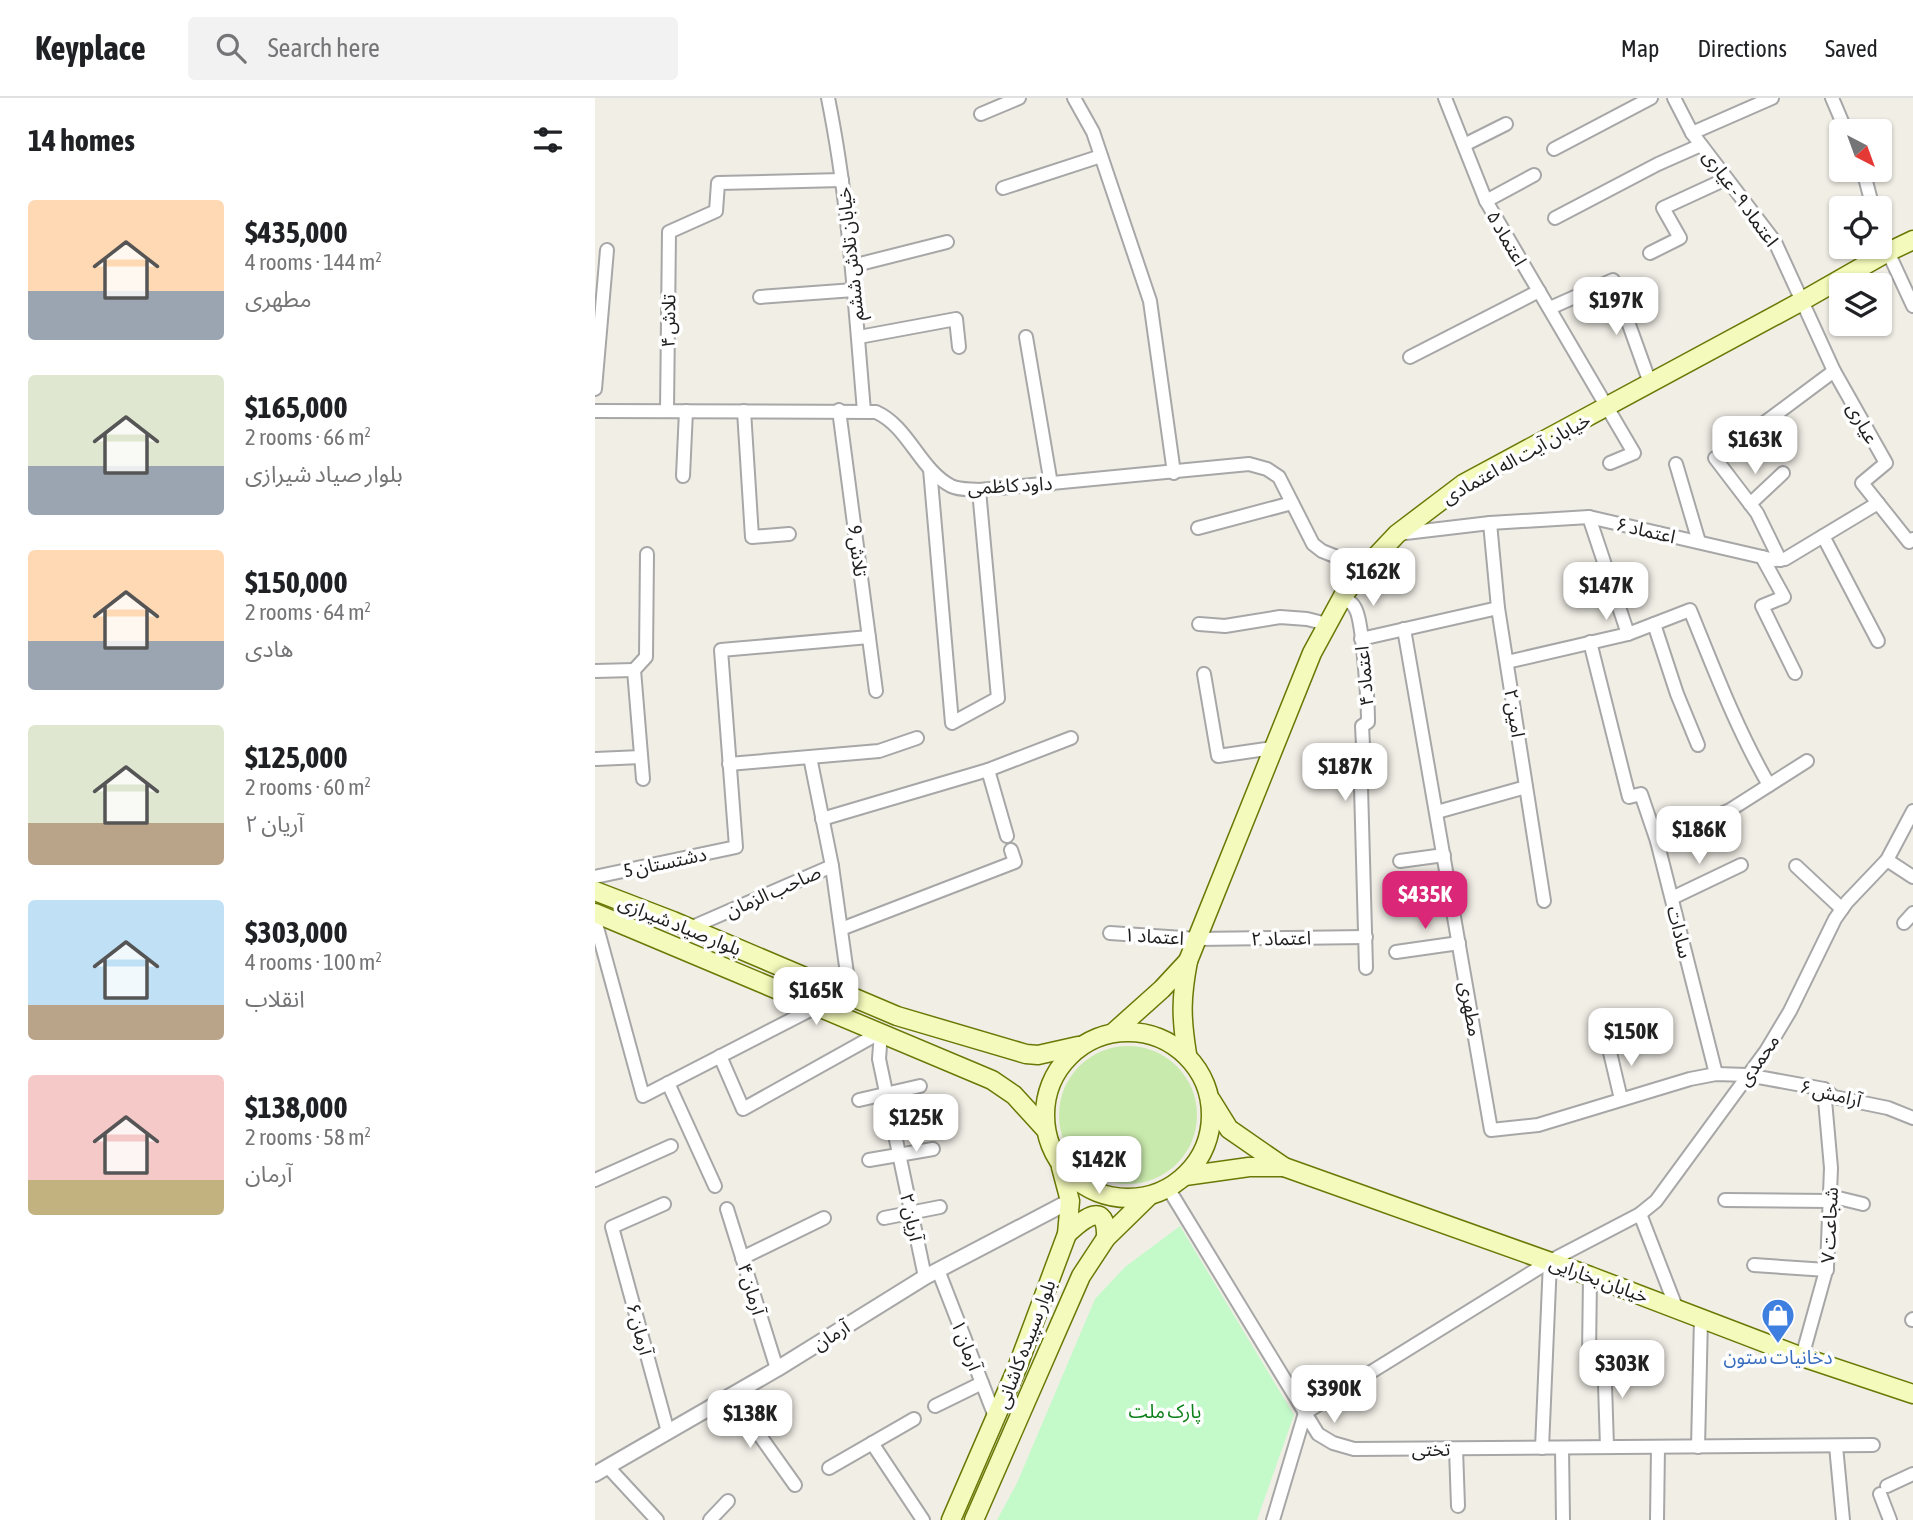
<!DOCTYPE html>
<meta charset="utf-8">
<style>
:root{--surface:#fff;--page:#f2f2f2;--text:#202124;--muted:#757577;--line:#e0e0e0;--accent:#db2777}
body{margin:0;font-family:"Asap Condensed","Noto Sans Arabic",sans-serif;background:var(--page);color:var(--text);height:100vh;display:flex;flex-direction:column;font-size:26px;white-space:nowrap}
*{box-sizing:border-box;margin:0}
p{font-size:23px;color:var(--muted)}
.icon{flex:none;width:38px;height:38px;fill:none;stroke:currentColor;stroke-width:2;stroke-linecap:round;stroke-linejoin:round}
.map{position:relative;flex:1;overflow:hidden}
.details{display:flex;flex-direction:column;background:var(--surface);width:595px}
.details>*{flex:none}
.needle{width:46px;rotate:139deg}
.tools{position:absolute;left:1234px;top:21px;display:grid;gap:14px}
.tools a{display:grid;place-items:center;width:63px;height:63px;border-radius:7px;background:var(--surface);box-shadow:0 2px 5px #0004;font-size:35px}
.price{position:absolute;translate:-50% -60px;padding:0 16px;border-radius:14px;background:#fff;color:#222;font-size:23px;line-height:46px;filter:drop-shadow(0 2px 4px #0008)}
.price::after{content:'';position:absolute;left:50%;top:42px;width:21px;height:16px;margin-left:-10px;background:inherit;clip-path:polygon(0 0,100% 0,50% 100%)}
.price.active{background:var(--accent);color:#fff}
ul{padding:0;list-style:none}
li{display:flex;align-items:center;gap:21px;height:175px;padding:0 28px}
li span{display:grid;place-items:center;flex:none;width:196px;height:140px;border-radius:7px;color:#555}
li>.icon{margin-inline-start:auto}
span .icon{width:84px;height:84px;fill:#fffc;stroke-width:1}
li b{font-size:30px}
h2{display:flex;justify-content:space-between;align-items:center;height:84px;padding:0 28px;font-size:30px}
header{display:flex;align-items:center;gap:42px;box-sizing:border-box;height:98px;padding:0 35px;background:var(--surface);border-bottom:2px solid var(--line)}
header strong{font-size:33px}
nav{display:flex;gap:38px;margin-inline-start:auto;font-size:24px}
.search{width:490px;height:63px;background:var(--page);display:flex;align-items:center;gap:18px;box-sizing:border-box;padding:0 24px;border-radius:7px;color:var(--muted);font-size:26px}
main{display:flex;flex:1;min-height:0}
.map>svg:first-child{display:block}
.grass{fill:#c9eaad}
.park{fill:#c4faca}
.lines{fill:none;stroke-linecap:round;stroke-linejoin:round}
.minor-casing{stroke:#a7a7a7;stroke-width:16}
.tertiary-casing{stroke:#a7a7a7;stroke-width:18}
.secondary-casing{stroke:#697905;stroke-width:21}
.minor{stroke:#fff;stroke-width:12}
.tertiary{stroke:#fff;stroke-width:14}
.secondary{stroke:#f4fabb;stroke-width:18}
.labels{text-anchor:middle;dominant-baseline:central;stroke-width:7;stroke-linejoin:round;paint-order:stroke}
.street-label{font-size:19px;fill:#202020;stroke:#fff}
.shop-label{font-size:19px;fill:#366cbe;stroke:#fff}
.park-label{font-size:19px;fill:#0c8019;stroke:#fff}
</style>
<header>
<strong>Keyplace</strong>
<div class="search"><svg class="icon" aria-label="search" viewBox="0 0 24 24"><circle cx="10" cy="10" r="6"/><path d="M15 15l6 6"/></svg>Search here</div>
<nav><a>Map</a><a>Directions</a><a>Saved</a></nav>
</header>
<main>
<section class="details">
<h2>14 homes<svg class="icon" aria-label="filters" viewBox="0 0 24 24"><path d="M4 7h16M4 17h16"/><circle cx="9" cy="7" r="2"/><circle cx="15" cy="17" r="2"/></svg></h2>
<ul>
<li><span style="background:linear-gradient(#ffd9b3 65%,#9aa5b1 0)"><svg class="icon" aria-label="home" viewBox="0 0 24 24"><path d="M3 11l9-7 9 7M6 9v11h12V9"/></svg></span><div><b>$435,000</b><p>4 rooms · 144 m²</p><p>مطهری</p></div></li>
<li><span style="background:linear-gradient(#dfe7d0 65%,#9aa5b1 0)"><svg class="icon" aria-label="home" viewBox="0 0 24 24"><path d="M3 11l9-7 9 7M6 9v11h12V9"/></svg></span><div><b>$165,000</b><p>2 rooms · 66 m²</p><p>بلوار صیاد شیرازی</p></div></li>
<li><span style="background:linear-gradient(#ffd9b3 65%,#9aa5b1 0)"><svg class="icon" aria-label="home" viewBox="0 0 24 24"><path d="M3 11l9-7 9 7M6 9v11h12V9"/></svg></span><div><b>$150,000</b><p>2 rooms · 64 m²</p><p>هادی</p></div></li>
<li><span style="background:linear-gradient(#dfe7d0 70%,#b9a48a 0)"><svg class="icon" aria-label="home" viewBox="0 0 24 24"><path d="M3 11l9-7 9 7M6 9v11h12V9"/></svg></span><div><b>$125,000</b><p>2 rooms · 60 m²</p><p>آریان ۲</p></div></li>
<li><span style="background:linear-gradient(#bfe0f5 75%,#b9a48a 0)"><svg class="icon" aria-label="home" viewBox="0 0 24 24"><path d="M3 11l9-7 9 7M6 9v11h12V9"/></svg></span><div><b>$303,000</b><p>4 rooms · 100 m²</p><p>انقلاب</p></div></li>
<li><span style="background:linear-gradient(#f6c9c9 75%,#c2b280 0)"><svg class="icon" aria-label="home" viewBox="0 0 24 24"><path d="M3 11l9-7 9 7M6 9v11h12V9"/></svg></span><div><b>$138,000</b><p>2 rooms · 58 m²</p><p>آرمان</p></div></li>
</ul>
</section>
<div class="map">
<svg width="1318" height="1422" viewBox="0 0 1318 1422">
<rect width="100%" height="100%" fill="#f1eee6"/>
<!-- grass -->
<circle class="grass" cx="533" cy="1017" r="69"/>
<!-- park -->
<path class="park" d="M585,1128L699,1317L662,1422H402L422,1385L500,1201L530,1169Z"/>
<g class="lines">
<defs>
<g id="minor">
<path d="M233,0C254,103 260,209 269,313"/>
<path d="M479,0L498,34L555,203L579,375"/>
<path d="M850,0L891,103L1039,355L1015,365"/>
<path d="M1079,0L1097,35L1180,144L1239,273L1291,365L1267,385L1314,444L1318,441"/>
<path d="M1237,0L1251,33"/>
<path d="M386,16L424,0"/>
<path d="M1097,35L1177,0"/>
<path d="M869,47L911,26"/>
<path d="M959,51L1056,0"/>
<path d="M1268,72L1278,110"/>
<path d="M408,90L506,58"/>
<path d="M891,103L939,77"/>
<path d="M960,120L1063,66L1106,47"/>
<path d="M1284,129L1293,154L1318,208"/>
<path d="M1055,155L1085,140L1068,110L1131,81"/>
<path d="M257,168L352,144"/>
<path d="M165,199L259,192"/>
<path d="M955,210L1018,182L1055,285"/>
<path d="M264,239L361,221L364,249"/>
<path d="M431,239L456,386"/>
<path d="M815,259L944,193"/>
<path d="M0,291L12,152"/>
<path d="M244,312L281,593"/>
<path d="M0,313L281,314C314,329 324,371 356,388C364,392 375,391 384,392L654,366L672,371L684,379L718,446L727,453L770,470"/>
<path d="M72,313L74,134L121,113L123,85L247,82"/>
<path d="M149,313L157,439L194,436"/>
<path d="M1157,334L1239,273"/>
<path d="M1120,360L1162,415L1185,462"/>
<path d="M1081,366L1104,444"/>
<path d="M335,371L357,625L403,600L384,392"/>
<path d="M88,378L91,313"/>
<path d="M1155,406L1188,375"/>
<path d="M994,419L1033,536"/>
<path d="M895,425L903,510L949,803"/>
<path d="M603,430L697,405"/>
<path d="M802,436L895,425L994,419L1180,462L1190,461L1283,405"/>
<path d="M1228,438L1283,543"/>
<path d="M1167,459L1189,499L1167,508L1200,575"/>
<path d="M748,498C752,502 758,505 760,510C768,521 773,607 773,624L767,628L769,666L766,689L771,870"/>
<path d="M604,526L630,528L685,519L712,521L732,526"/>
<path d="M1059,526L1082,596L1103,647"/>
<path d="M809,531L896,1032L943,1027L1095,981L1121,976L1152,977L1229,991L1239,999L1293,1010L1318,1020"/>
<path d="M766,541L903,510"/>
<path d="M995,544L1034,699L1046,696L1062,743L1121,976"/>
<path d="M912,564L1033,536L1095,512C1119,571 1142,632 1174,687"/>
<path d="M0,573L39,572"/>
<path d="M609,576L623,658L678,650"/>
<path d="M1,661L46,659"/>
<path d="M134,666L284,653L322,640"/>
<path d="M393,672L476,640"/>
<path d="M48,681L39,572L51,559L52,456"/>
<path d="M842,714L931,689"/>
<path d="M227,721L393,672L412,738"/>
<path d="M1062,743L1135,712L1212,663"/>
<path d="M1292,762L1318,779"/>
<path d="M805,763L849,757"/>
<path d="M237,768L255,897"/>
<path d="M1201,768L1247,811"/>
<path d="M0,779L141,749L126,552L274,539"/>
<path d="M1077,800L1146,767"/>
<path d="M0,822L48,998L221,909"/>
<path d="M1309,825L1318,815"/>
<path d="M95,830L237,768L215,659"/>
<path d="M246,831L420,764L416,752"/>
<path d="M515,835L602,841L771,839"/>
<path d="M801,854L864,845"/>
<path d="M286,934L284,961L330,1179"/>
<path d="M1013,946L1026,1001"/>
<path d="M125,958L148,1011L286,934"/>
<path d="M73,985L120,1088"/>
<path d="M264,1002L325,988"/>
<path d="M274,1062L338,1051"/>
<path d="M0,1082L76,1048"/>
<path d="M573,1090L723,1336L738,1345L759,1351L1278,1347"/>
<path d="M1235,1098L1268,1106"/>
<path d="M1130,1102L1235,1103"/>
<path d="M69,1106L17,1129L73,1334"/>
<path d="M132,1111L182,1271"/>
<path d="M1045,1116L1081,1209"/>
<path d="M289,1120L345,1109"/>
<path d="M147,1160L229,1120"/>
<path d="M1159,1167L1232,1172"/>
<path d="M343,1172L401,1321"/>
<path d="M1317,1222L1318,1221"/>
<path d="M1009,1255L1012,1349"/>
<path d="M994,1258L995,1178"/>
<path d="M1207,1259L1232,1169L1236,1070L1229,991"/>
<path d="M136,1297L200,1387"/>
<path d="M340,1308L387,1285"/>
<path d="M277,1345L328,1422"/>
<path d="M1241,1348L1248,1422"/>
<path d="M1103,1349L1106,1220"/>
<path d="M947,1350L955,1163"/>
<path d="M967,1350L968,1422"/>
<path d="M861,1351L863,1408"/>
<path d="M13,1369L62,1422"/>
<path d="M234,1370L319,1321"/>
<path d="M1292,1388L1318,1376"/>
<path d="M1285,1396L1295,1422"/>
<path d="M115,1422L133,1403"/>
<path d="M678,1422L710,1315L955,1163L1045,1116L1061,1103L1171,953L1195,913L1240,821L1252,804L1292,762L1318,713"/>
<path d="M1062,1422L1063,1349"/>
</g>
<path id="tertiary" d="M0,1376L182,1271L330,1179L475,1103"/>
<g id="secondary">
<path d="M0,793L78,823L302,918L431,956L443,957L483,948"/>
<path d="M0,815L397,982L419,997L450,1031"/>
<path d="M593,863L717,555L748,498L770,470L802,436L868,386L1207,203L1293,154L1318,142"/>
<circle cx="533" cy="1017" r="83"/>
<path d="M519,934L567,891L593,863C586,900 586,919 592,956"/>
<path d="M616,1002L634,1031L689,1069L995,1178L1207,1259L1318,1296"/>
<path d="M590,1078L654,1069H689"/>
<path d="M472,1136C488,1121 512,1101 511,1140"/>
<path d="M356,1422L422,1270L472,1136L475,1103L466,1069"/>
<path d="M379,1422L486,1178L511,1140L554,1098"/>
</g>
</defs>
<!-- minor casing -->
<use href="#minor" class="minor-casing"/>
<!-- tertiary casing -->
<use href="#tertiary" class="tertiary-casing"/>
<!-- secondary casing -->
<use href="#secondary" class="secondary-casing"/>
<!-- minor -->
<use href="#minor" class="minor"/>
<!-- tertiary -->
<use href="#tertiary" class="tertiary"/>
<!-- secondary -->
<use href="#secondary" class="secondary"/>
</g>
<!-- icons -->
<defs>
<symbol id="shop-pin" viewBox="-11 -11 22 30"><path d="M0 17L-7.5 6A9.5 9.5 0 1 1 7.5 6Z" fill="#3f7fe0" stroke="#fff"/><path d="M-5-2.5h2.3a2.7 3.5 0 0 1 5.4 0H5L5.5 6h-11ZM-1.5-2.5h3a1.5 2.3 0 0 0-3 0Z" fill="#fff"/></symbol>
</defs>
<g fill-rule="evenodd">
<use href="#shop-pin" x="1164" y="1198" width="38" height="52"/>
</g>
<g class="labels">
<!-- street labels -->
<g class="street-label">
<text transform="translate(1146 100) rotate(54)">اعتماد ۹ - عیاری</text>
<text transform="translate(912 140) rotate(60)">اعتماد ۵</text>
<text transform="translate(255 156) rotate(-96)">خیابان تلاش ششم</text>
<text transform="translate(73 223) rotate(-89)">تلاش ۴</text>
<text transform="translate(1268 325) rotate(61)">عیاری</text>
<text transform="translate(921 360) rotate(-29)">خیابان آیت اله اعتمادی</text>
<text transform="translate(415 387) rotate(-3)">داود کاظمی</text>
<text transform="translate(1051 432) rotate(13)">اعتماد ۶</text>
<text transform="translate(263 453) rotate(83)">تلاش 9</text>
<text transform="translate(769 578) rotate(-95)">اعتماد ۴</text>
<text transform="translate(920 615) rotate(81)">امین ۲</text>
<text transform="translate(70 764) rotate(-12)">دشتستان 5</text>
<text transform="translate(178 793) rotate(-24)">صاحب الزمان</text>
<text transform="translate(85 827) rotate(22)">بلوار صیاد شیرازی</text>
<text transform="translate(1085 834) rotate(76)">سادات</text>
<text transform="translate(559 838) rotate(4)">اعتماد ۱</text>
<text transform="translate(686 840) rotate(-1)">اعتماد ۲</text>
<text transform="translate(876 911) rotate(80)">مطهری</text>
<text transform="translate(1163 962) rotate(-55)">محمدی</text>
<text transform="translate(1236 995) rotate(14)">آرامش ۶</text>
<text transform="translate(317 1119) rotate(78)">آریان ۲</text>
<text transform="translate(1234 1127) rotate(-87)">شجاعت ۷</text>
<text transform="translate(1004 1181) rotate(20)">خیابان بخارایی</text>
<text transform="translate(157 1191) rotate(73)">آرمان ۴</text>
<text transform="translate(45 1231) rotate(75)">آرمان ۶</text>
<text transform="translate(236 1237) rotate(-32)">آرمان</text>
<text transform="translate(430 1246) rotate(-69)">بلوار سپیده کاشانی</text>
<text transform="translate(372 1247) rotate(69)">آرمان ۱</text>
<text transform="translate(836 1351) rotate(-1)">تختی</text>
</g>
<!-- shop labels -->
<g class="shop-label">
<text x="1183" y="1259">دخانیات ستون</text>
</g>
<!-- park labels -->
<g class="park-label">
<text x="570" y="1313">پارک ملت</text>
</g>
</g>
</svg>
<div class="tools">
<a><svg class="needle" viewBox="-14 -14 28 28"><path d="M0-13l5 13h-10z" fill="#e53935"/><path d="M0 13l5-13h-10z" fill="#757577"/></svg></a>
<a><svg class="icon" aria-label="locate" viewBox="0 0 24 24"><circle cx="12" cy="12" r="6"/><path d="M12 2v4M12 18v4M2 12h4M18 12h4"/></svg></a>
<a><svg class="icon" aria-label="layers" viewBox="0 0 24 24"><path d="M12 4l9 5-9 5-9-5zM3 14l9 5 9-5"/></svg></a>
</div>
<b class="price" style="left:1021px;top:239px">$197K</b>
<b class="price" style="left:1160px;top:378px">$163K</b>
<b class="price" style="left:778px;top:510px">$162K</b>
<b class="price" style="left:1011px;top:524px">$147K</b>
<b class="price" style="left:750px;top:705px">$187K</b>
<b class="price" style="left:1104px;top:768px">$186K</b>
<b class="price active" style="left:830px;top:833px">$435K</b>
<b class="price" style="left:221px;top:929px">$165K</b>
<b class="price" style="left:1036px;top:970px">$150K</b>
<b class="price" style="left:321px;top:1056px">$125K</b>
<b class="price" style="left:504px;top:1098px">$142K</b>
<b class="price" style="left:1027px;top:1302px">$303K</b>
<b class="price" style="left:739px;top:1327px">$390K</b>
<b class="price" style="left:155px;top:1352px">$138K</b>
</div>
</main>
